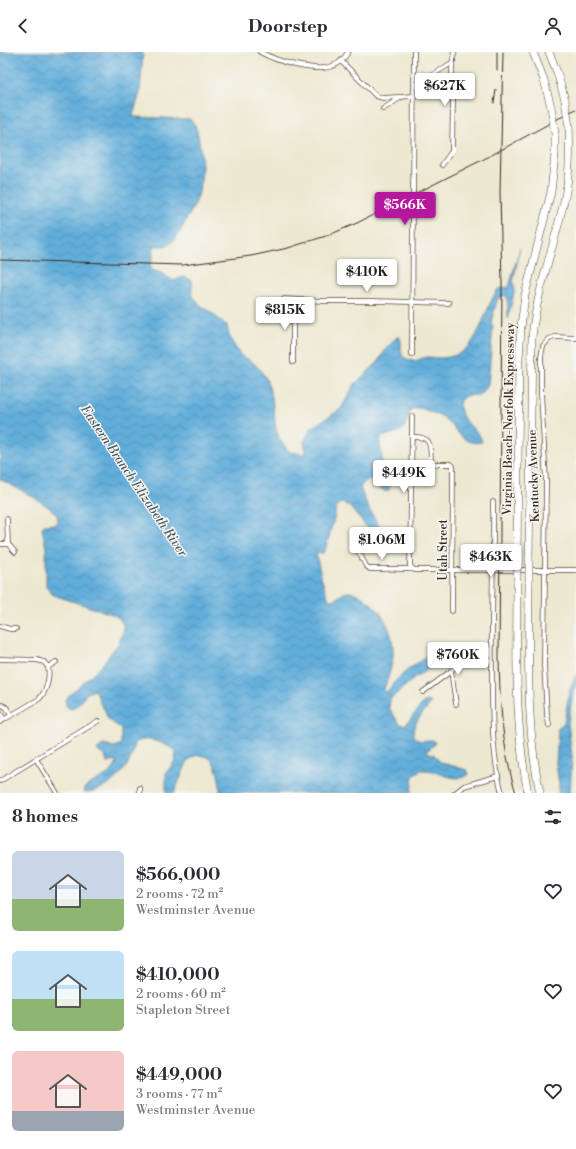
<!DOCTYPE html>
<meta charset="utf-8">
<style>
:root{--surface:#fff;--page:#f2f2f3;--text:#2b2b33;--muted:#7c7c81;--accent:#b5179e}
body{margin:0;font-family:"Libre Bodoni",serif;background:var(--page);color:var(--text);height:100vh;display:flex;flex-direction:column;font-size:15px;white-space:nowrap}
*{box-sizing:border-box;margin:0}
p{font-size:13px;color:var(--muted)}
.icon{flex:none;width:22px;height:22px;fill:none;stroke:currentColor;stroke-width:2;stroke-linecap:round;stroke-linejoin:round}
.map{position:relative;height:741px;overflow:hidden}
.sheet{display:flex;flex-direction:column;background:var(--surface);flex:1}
.sheet>*{flex:none}
.price{position:absolute;translate:-50% -34px;padding:0 9px;border-radius:4px;background:#fff;color:#222;font-size:13px;line-height:26px;filter:drop-shadow(0 1px 2px #0008)}
.price::after{content:'';position:absolute;left:50%;top:24px;width:12px;height:9px;margin-left:-6px;background:inherit;clip-path:polygon(0 0,100% 0,50% 100%)}
.price.current{background:var(--accent);color:#fff}
ul{padding:0;list-style:none}
li{display:flex;align-items:center;gap:12px;height:100px;padding:0 12px}
li span{display:grid;place-items:center;flex:none;width:112px;height:80px;border-radius:6px;color:#555}
li>.icon{margin-inline-start:auto}
span .icon{width:48px;height:48px;fill:#fffc;stroke-width:1}
li b{font-size:17px}
h2{display:flex;justify-content:space-between;align-items:center;height:48px;padding:0 12px;font-size:17px}
header{display:flex;justify-content:space-between;align-items:center;height:52px;padding:0 12px;background:var(--surface);font-size:18px;font-weight:700}
.map>svg:first-child{display:block}
.water{fill:url(#water-waves);stroke:#4e6c7c}
.lines{fill:none;stroke-linecap:round;stroke-linejoin:round}
.minor-casing{stroke:#564639;stroke-width:5.5}
.motorway-casing{stroke:#564639;stroke-width:8}
.minor{stroke:#fff;stroke-width:4}
.motorway{stroke:#fff;stroke-width:7}
.tram{stroke:#3b2a1e;stroke-width:1}
.rail{stroke:#3b2a1e;stroke-width:1}
.motorway-bridge-casing{stroke:#564639;stroke-width:8;stroke-linecap:butt}
.motorway-bridge{stroke:#fff;stroke-width:7}
.labels{text-anchor:middle;dominant-baseline:central;stroke-width:3;stroke-linejoin:round;paint-order:stroke}
.street-label{font-size:12px;fill:#3b2a1e;stroke:#f6f6f2}
.water-label{font-size:13px;font-style:italic;fill:#495860;stroke:#f6f6f2}
</style>
<header><svg class="icon" aria-label="back" viewBox="0 0 24 24"><path d="M15 5l-7 7 7 7"/></svg>Doorstep<svg class="icon" aria-label="person" viewBox="0 0 24 24"><circle cx="12" cy="8" r="4"/><path d="M4 21q1-7 8-7t8 7"/></svg></header>
<div class="map">
<svg width="576" height="741" viewBox="0 0 576 741">
<defs>
<pattern id="water-waves" width="16" height="10" patternUnits="userSpaceOnUse"><rect width="16" height="10" fill="#62aedb"/><path d="M0 5q4-4 8 0t8 0" fill="none" stroke="#528eb1"/></pattern>
</defs>
<rect width="100%" height="100%" fill="#f6f6f2"/>
<filter id="ink" filterUnits="userSpaceOnUse"><feTurbulence type="fractalNoise" baseFrequency=".025" numOctaves="2"/><feDisplacementMap in="SourceGraphic" scale="8" xChannelSelector="R" yChannelSelector="G"/><feConvolveMatrix kernelMatrix="1 2 1 2 8 2 1 2 1" color-interpolation-filters="sRGB"/></filter>
<filter id="wash" filterUnits="userSpaceOnUse"><feTurbulence type="fractalNoise" baseFrequency=".012" numOctaves="4" result="noise"/><feDisplacementMap in="SourceGraphic" scale="16" xChannelSelector="R" yChannelSelector="G"/><feGaussianBlur stdDeviation="0.9" result="paint"/><feColorMatrix in="noise" values="0 0 0 0 0 0 0 0 0 0 0 0 0 0 0 0 0 1.4 0 .05"/><feComposite in="paint" operator="in"/></filter>
<g filter="url(#wash)">
<rect width="100%" height="100%" fill="#ede8d0"/>
<!-- water -->
<g class="water">
<path d="M0,0H143L140,41L133,63L134,65L190,67C196,72 198,81 199,89C203,108 203,128 197,147C195,154 191,160 187,166C183,175 178,185 170,192C164,196 158,192 153,195V206L150,212L152,218L161,221L173,229L184,225L192,228C193,232 191,237 192,241C196,253 206,256 214,263C219,267 221,271 227,273L230,287L241,304L250,308L259,316L267,328L272,345L276,377L279,386L289,400L303,402L306,400L304,390L311,376L341,357L354,333L378,310L386,297L398,284C405,290 397,300 405,306C414,313 420,305 428,305C432,305 437,306 441,306C481,304 480,263 498,237L509,235L520,196L513,230L515,237L508,267L507,243L498,246L491,270L493,275L488,333C486,336 485,339 482,341C473,347 467,337 459,351C460,356 461,362 464,367C470,376 480,379 482,390C464,394 458,379 447,369C442,363 435,362 428,359C422,356 417,355 410,358C408,363 407,371 404,376C399,383 386,381 380,387C379,398 386,411 380,420L390,436L387,440L384,439C375,433 369,420 360,436L369,457L384,482L381,487L373,489L370,487L368,477L349,454L343,451H340L336,455L334,467L325,499L323,501H316L321,525L329,548C337,550 341,539 350,540C358,540 363,546 369,550C386,562 397,589 392,610C391,619 387,628 384,637L385,641L388,639C398,622 426,604 444,595L449,594L454,597V599L449,604L416,625L390,647L389,656L400,672L404,673L407,671L423,651L426,649L431,650C425,661 402,679 420,689L431,688L434,689L435,692L426,700L434,702L439,709L443,711L467,718L469,722C456,733 436,717 421,718L413,724L411,741H220C220,730 218,712 208,705C205,704 201,703 198,703L188,708L174,741H166V721L175,709L176,699C166,692 148,684 136,690C133,696 133,703 130,708C122,724 103,741 84,740V736C94,728 113,724 117,710L114,708L107,712L105,703L99,700L97,697L103,693L115,695L121,692V677L108,667L106,663V660L100,651L96,639L94,638L86,642L81,650L73,657L68,656L66,653L65,647L101,614L118,592L124,578L123,572L119,566L112,562L59,545L52,542L46,534V496L42,476L44,473L56,472L58,471C58,467 58,465 56,462C46,450 14,435 0,427Z"/>
<path d="M576,623V634L574,637L568,671L572,705L570,741H558L559,733L556,712L558,676L564,670L569,640Z"/>
</g>
</g>
<g filter="url(#ink)">
<g class="lines">
<defs>
<g id="minor">
<path d="M260,0C271,6 283,10 295,13C315,17 337,21 348,0"/>
<path d="M341,9L376,44L383,46L414,44"/>
<path d="M414,33L420,31L453,10"/>
<path d="M383,57L400,46"/>
<path d="M442,113L452,99L453,48L452,17L454,0"/>
<path d="M284,247L324,249H374L449,251"/>
<path d="M412,303L414,0"/>
<path d="M293,310V273L296,249"/>
<path d="M412,385C433,384 430,394 431,410L434,412"/>
<path d="M412,412H451L453,414L452,559"/>
<path d="M493,450C494,509 491,568 492,626C492,665 492,704 502,741"/>
<path d="M7,467L8,492L15,500"/>
<path d="M0,492H8"/>
<path d="M357,497L366,514L370,517C378,517 411,516 415,518H576"/>
<path d="M412,516L410,514L412,364"/>
<path d="M0,574L10,577H16"/>
<path d="M0,607L37,608L44,610L48,615"/>
<path d="M48,615L56,610"/>
<path d="M451,619L456,652"/>
<path d="M423,640L451,619L457,612L492,608"/>
<path d="M0,654L2,653L6,655L11,663"/>
<path d="M0,661L4,667"/>
<path d="M0,670L39,647C47,639 50,625 48,615"/>
<path d="M549,673L547,663L544,613L546,429L541,341V305L543,294L549,287L555,285L576,286"/>
<path d="M36,707L57,741"/>
<path d="M0,729L98,669"/>
<path d="M140,736V741"/>
<path d="M455,741L464,734L498,724"/>
</g>
<g id="motorway">
<path d="M533,0L544,28L551,55"/>
<path d="M549,0L557,20L565,48"/>
<path d="M517,507L519,306L521,275L525,243L551,140L555,102V82"/>
<path d="M529,507L532,285C537,235 557,188 566,139C570,118 570,97 569,75"/>
<path d="M517,529C517,600 514,671 528,741"/>
<path d="M529,529C529,599 525,671 540,741"/>
</g>
</defs>
<!-- minor casing -->
<use href="#minor" class="minor-casing"/>
<!-- motorway casing -->
<use href="#motorway" class="motorway-casing"/>
<!-- minor -->
<use href="#minor" class="minor"/>
<!-- motorway -->
<use href="#motorway" class="motorway"/>
<!-- tram -->
<g class="tram">
<path d="M503,0L500,140L502,233L499,606C500,652 502,697 516,741"/>
<path d="M497,18V0"/>
<path d="M494,51L496,38"/>
</g>
<!-- rail -->
<path class="rail" d="M0,208L183,213L251,204L288,196L329,183L357,171L488,105L576,57"/>
<defs>
<g id="motorway-bridge">
<path d="M565,48L569,75"/>
<path d="M551,55L555,82"/>
<path d="M517,529V507"/>
<path d="M529,529V507"/>
</g>
</defs>
<!-- motorway-bridge casing -->
<use href="#motorway-bridge" class="motorway-bridge-casing"/>
<!-- motorway-bridge -->
<use href="#motorway-bridge" class="motorway-bridge"/>
</g>
</g>
<g class="labels">
<!-- street labels -->
<g class="street-label">
<text transform="translate(509 367) rotate(-89)">Virginia Beach-Norfolk Expressway</text>
<text transform="translate(534 424) rotate(-92)">Kentucky Avenue</text>
<text transform="translate(443 498) rotate(-90)">Utah Street</text>
</g>
<!-- water labels -->
<g class="water-label">
<text transform="translate(134 429) rotate(56)">Eastern Branch Elizabeth River</text>
</g>
</g>
</svg>
<b class="price" style="left:445px;top:55px">$627K</b>
<b class="price current" style="left:405px;top:174px">$566K</b>
<b class="price" style="left:367px;top:241px">$410K</b>
<b class="price" style="left:285px;top:279px">$815K</b>
<b class="price" style="left:404px;top:442px">$449K</b>
<b class="price" style="left:382px;top:509px">$1.06M</b>
<b class="price" style="left:491px;top:526px">$463K</b>
<b class="price" style="left:458px;top:624px">$760K</b>
</div>
<section class="sheet">
<h2>8 homes<svg class="icon" aria-label="filters" viewBox="0 0 24 24"><path d="M4 7h16M4 17h16"/><circle cx="9" cy="7" r="2"/><circle cx="15" cy="17" r="2"/></svg></h2>
<ul>
<li><span style="background:linear-gradient(#c9d6e8 60%,#8fb573 0)"><svg class="icon" aria-label="home" viewBox="0 0 24 24"><path d="M3 11l9-7 9 7M6 9v11h12V9"/></svg></span><div><b>$566,000</b><p>2 rooms · 72 m²</p><p>Westminster Avenue</p></div><svg class="icon" aria-label="heart" viewBox="0 0 24 24"><path d="M12 20l-8-8c-3-5 5-10 8-4 3-6 11-1 8 4z"/></svg></li>
<li><span style="background:linear-gradient(#bfe0f5 60%,#8fb573 0)"><svg class="icon" aria-label="home" viewBox="0 0 24 24"><path d="M3 11l9-7 9 7M6 9v11h12V9"/></svg></span><div><b>$410,000</b><p>2 rooms · 60 m²</p><p>Stapleton Street</p></div><svg class="icon" aria-label="heart" viewBox="0 0 24 24"><path d="M12 20l-8-8c-3-5 5-10 8-4 3-6 11-1 8 4z"/></svg></li>
<li><span style="background:linear-gradient(#f6c9c9 75%,#9aa5b1 0)"><svg class="icon" aria-label="home" viewBox="0 0 24 24"><path d="M3 11l9-7 9 7M6 9v11h12V9"/></svg></span><div><b>$449,000</b><p>3 rooms · 77 m²</p><p>Westminster Avenue</p></div><svg class="icon" aria-label="heart" viewBox="0 0 24 24"><path d="M12 20l-8-8c-3-5 5-10 8-4 3-6 11-1 8 4z"/></svg></li>
</ul>
</section>
